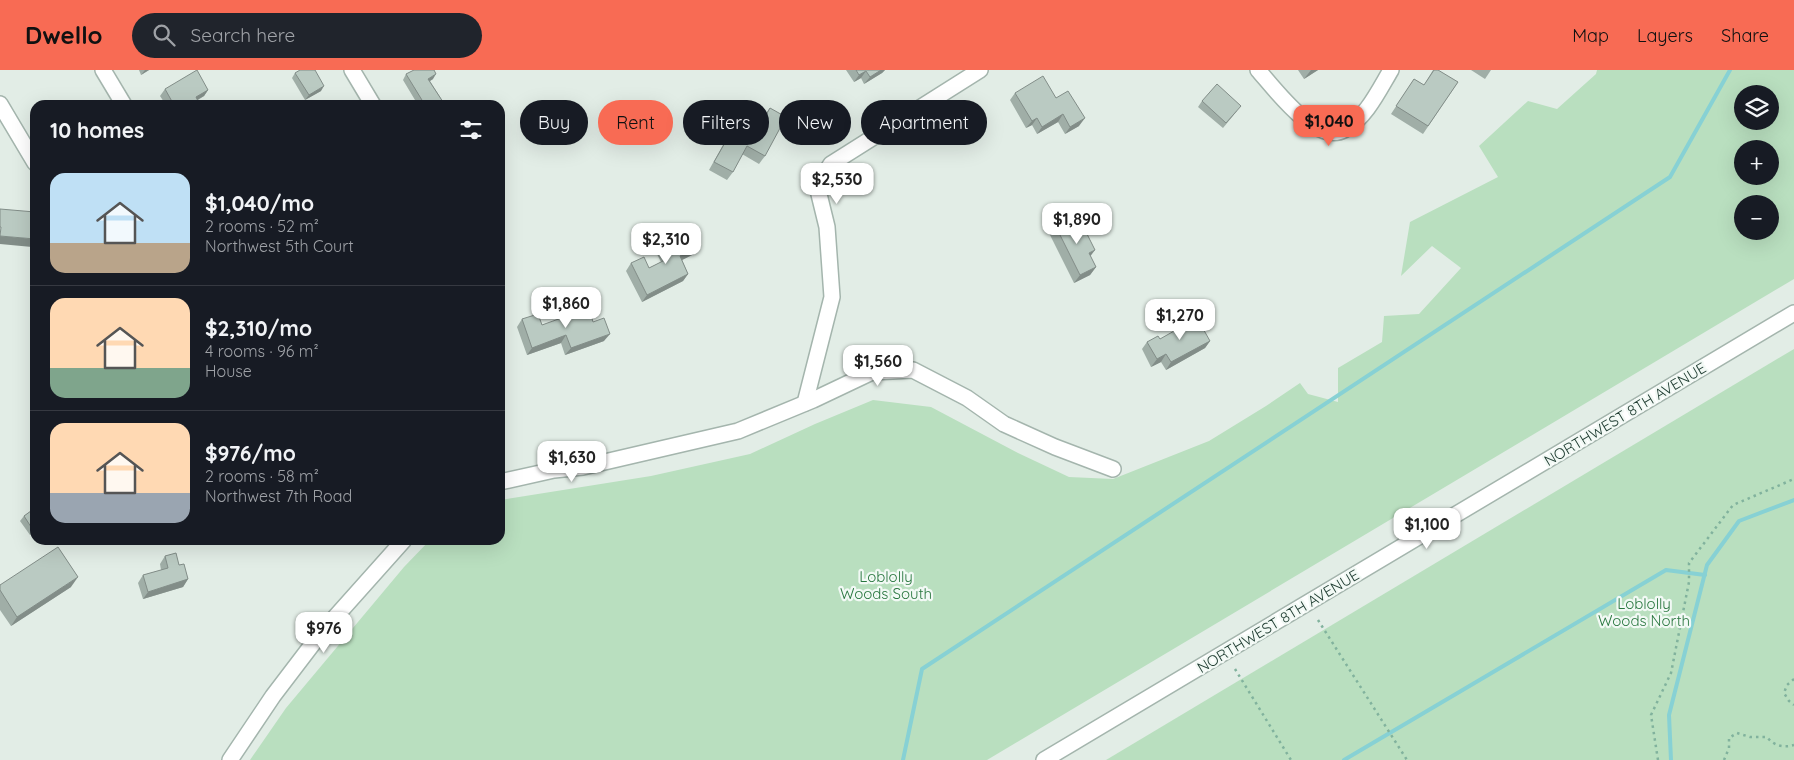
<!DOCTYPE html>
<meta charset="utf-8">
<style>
:root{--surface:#171b24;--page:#20242c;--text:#f1f3f6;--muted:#9ea1a6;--line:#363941;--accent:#f86b54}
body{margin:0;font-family:Quicksand,sans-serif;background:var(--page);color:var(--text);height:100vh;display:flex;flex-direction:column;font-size:19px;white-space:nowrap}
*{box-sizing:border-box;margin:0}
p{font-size:16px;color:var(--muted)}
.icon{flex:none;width:28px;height:28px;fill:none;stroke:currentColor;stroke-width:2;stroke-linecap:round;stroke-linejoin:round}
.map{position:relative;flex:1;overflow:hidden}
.details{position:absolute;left:30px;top:30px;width:475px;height:445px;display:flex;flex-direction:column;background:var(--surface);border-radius:15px;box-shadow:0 5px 20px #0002}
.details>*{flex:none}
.guide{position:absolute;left:520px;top:30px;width:475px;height:45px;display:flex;gap:10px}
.fabs{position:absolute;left:1734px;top:15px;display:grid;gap:10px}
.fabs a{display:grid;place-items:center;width:45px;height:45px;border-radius:50%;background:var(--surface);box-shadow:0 5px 20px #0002;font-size:25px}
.price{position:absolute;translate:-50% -42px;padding:0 11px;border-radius:10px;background:#fff;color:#222;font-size:16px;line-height:32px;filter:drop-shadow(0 1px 2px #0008)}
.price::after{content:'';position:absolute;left:50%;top:30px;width:15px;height:11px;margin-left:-8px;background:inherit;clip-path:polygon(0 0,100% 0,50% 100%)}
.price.current{background:var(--accent);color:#111}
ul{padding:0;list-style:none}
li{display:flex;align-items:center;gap:15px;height:125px;padding:0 20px}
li+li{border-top:1px solid var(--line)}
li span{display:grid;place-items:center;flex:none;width:140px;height:100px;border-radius:15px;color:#555}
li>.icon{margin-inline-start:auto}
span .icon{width:60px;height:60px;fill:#fffc;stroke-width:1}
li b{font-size:21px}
h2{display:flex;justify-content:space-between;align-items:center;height:60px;padding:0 20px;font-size:21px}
.chip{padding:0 18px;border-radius:22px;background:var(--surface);box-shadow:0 5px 20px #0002;font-size:18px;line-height:45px}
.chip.current{background:var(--accent);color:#111}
header{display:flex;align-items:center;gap:30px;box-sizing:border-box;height:70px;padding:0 25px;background:var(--accent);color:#111}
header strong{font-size:24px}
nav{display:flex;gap:28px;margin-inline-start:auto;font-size:18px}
.search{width:350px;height:45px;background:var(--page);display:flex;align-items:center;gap:12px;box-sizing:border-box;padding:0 18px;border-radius:28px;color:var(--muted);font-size:19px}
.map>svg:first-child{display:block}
.green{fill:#b9dfbf;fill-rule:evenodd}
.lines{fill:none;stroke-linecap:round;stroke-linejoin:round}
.stream{stroke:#87d1d4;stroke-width:4}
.minor-casing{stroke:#a4b5ad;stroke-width:18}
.path{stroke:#81b29d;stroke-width:2.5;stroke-dasharray:2.5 4;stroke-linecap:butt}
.minor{stroke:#fff;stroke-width:15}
.wall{fill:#a0aea7}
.shaded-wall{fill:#828d88}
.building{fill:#bacac2;stroke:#828d88}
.labels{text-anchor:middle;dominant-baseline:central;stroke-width:4.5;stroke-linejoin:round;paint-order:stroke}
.street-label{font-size:15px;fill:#213e33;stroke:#f2f9f5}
.park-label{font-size:15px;fill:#29773f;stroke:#f2f9f5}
</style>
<header>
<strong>Dwello</strong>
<div class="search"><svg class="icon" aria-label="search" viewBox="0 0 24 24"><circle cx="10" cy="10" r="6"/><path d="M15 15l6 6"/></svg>Search here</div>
<nav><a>Map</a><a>Layers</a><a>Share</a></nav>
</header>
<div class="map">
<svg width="1794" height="690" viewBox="0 0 1794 690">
<rect width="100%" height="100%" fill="#e2ede6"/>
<!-- green -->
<g class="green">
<path d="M1597,0H1794V209L987,690H250L286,638L404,497L430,470H500V430L651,406L750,384L815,354L873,330L931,337L1018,383L1069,407L1113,409L1209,371L1266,336L1300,313L1308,324L1338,332V298L1382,272L1384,246L1419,244L1461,198L1432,176L1401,206L1410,152L1498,107L1479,76L1528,31L1557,39L1596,4ZM1742,24H1770V51H1742ZM1742,79H1770V106H1742ZM1742,134H1770V161H1742Z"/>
<path d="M1794,279V690H1106Z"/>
</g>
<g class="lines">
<!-- stream -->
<g class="stream">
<path d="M903,690L922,599L1670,107L1730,0"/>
<path d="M1344,690L1666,500L1705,505"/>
<path d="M1671,690L1669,645L1707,495L1739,451L1794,430"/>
</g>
<defs>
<g id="minor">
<path d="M103,0L124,35"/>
<path d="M352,0L373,35"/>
<path d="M1258,0C1274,18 1316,75 1344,60C1366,48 1379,20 1391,0"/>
<path d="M0,34L35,93"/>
<path d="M805,333L832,227L827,157L817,116L831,94L980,0"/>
<path d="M500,412L554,400L583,397L738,361L813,330L872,302L913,300L967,328L1004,354L1055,377L1113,399"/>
<path d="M230,690L273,626L321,563L404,470"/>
<path d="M1044,690L1794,243"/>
</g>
</defs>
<!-- minor casing -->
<use href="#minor" class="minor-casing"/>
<!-- path -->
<g class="path">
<path d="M1318,550L1407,690"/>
<path d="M1235,599L1291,690"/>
<path d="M1794,609L1787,615L1784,623L1789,631L1794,635"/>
<path d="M1658,690L1651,645L1671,603L1689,512V493L1733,435L1794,409"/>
<path d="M1724,690L1729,678V668L1737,663L1750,667H1767C1774,676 1784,678 1794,675"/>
</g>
<!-- minor -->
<use href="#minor" class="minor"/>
</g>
<!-- wall -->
<g class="wall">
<path d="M139,0H149L141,5Z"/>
<path d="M846,0H885L882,3L864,14L861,8L854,12Z"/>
<path d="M1298,0H1318L1304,9Z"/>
<path d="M1433,0L1458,12L1423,64L1391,44L1414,9L1424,15Z"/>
<path d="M1471,0H1491L1485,9Z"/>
<path d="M295,3L321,21L305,30L292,8Z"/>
<path d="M406,4L433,9L430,11L445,35H418L403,10Z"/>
<path d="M165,19L208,20L204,26L198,30L200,35H166L160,26Z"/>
<path d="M1015,23L1056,28L1079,56L1065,64L1058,52L1037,64L1032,55L1026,58L1010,30Z"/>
<path d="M1202,31L1237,41L1223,58L1198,37Z"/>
<path d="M770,38L765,86L759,94L742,84L733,102L727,110L709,100L733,57L738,50L749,56L759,41L765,44Z"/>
<path d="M1055,155L1090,186L1096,197L1090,205L1074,213L1049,163Z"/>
<path d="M663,176L694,184L682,190L688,204L683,211L642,232L626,201L631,193L649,198L661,192L657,184Z"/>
<path d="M522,249L542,255L593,252L604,271L565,285L561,273L527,285L517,257Z"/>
<path d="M1160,269L1210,271L1205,278L1166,300L1161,292L1151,297L1142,279L1147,272Z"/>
<path d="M35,438V461L30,465L20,451L24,446Z"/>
<path d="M165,486L179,495L188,509L183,517L143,529L138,513L143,505L161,500L160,494Z"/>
<path d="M0,515L71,517L11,556L0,540Z"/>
</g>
<!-- shaded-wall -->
<g class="shaded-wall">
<path d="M145,0H149L141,5Z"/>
<path d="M881,0H885L882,3L864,14L870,7Z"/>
<path d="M1311,0H1318L1304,9Z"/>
<path d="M866,1L861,8L854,12L859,5Z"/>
<path d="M436,4L433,9L425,14L428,9Z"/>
<path d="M324,16L321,21L305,30L309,25Z"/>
<path d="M208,20L204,26L191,33L196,27Z"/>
<path d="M1063,44L1058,52L1037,64L1042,57Z"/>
<path d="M1037,48L1032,55L1026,58L1032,51Z"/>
<path d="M1085,48L1079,56L1065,64L1070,57Z"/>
<path d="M0,166L35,169V173L32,177L0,174Z"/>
<path d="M699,176L694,184L674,194L680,186Z"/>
<path d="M1095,180L1089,188V183Z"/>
<path d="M1096,197L1090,205L1074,213L1080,205Z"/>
<path d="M688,204L683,211L642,232L647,225Z"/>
<path d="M610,264L604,271L565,285L571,278Z"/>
<path d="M566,265L561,273L527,285L532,278Z"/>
<path d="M1210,271L1205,278L1166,300L1171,292Z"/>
<path d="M1166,284L1161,292L1151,297L1157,289Z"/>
<path d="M35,458V461L30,465L33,460Z"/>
<path d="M78,507L71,517L11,556L17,547Z"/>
<path d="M188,509L183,517L143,529L148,522Z"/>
</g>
<!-- building -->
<g class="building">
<path d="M197,0L208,20L196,27L200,35H174L165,19Z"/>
<path d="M300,0H315L324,16L309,25L295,3Z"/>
<path d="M414,0H434L436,4L428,9L445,35H425L406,4Z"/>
<path d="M856,0H881L870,7L866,1L859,5Z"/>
<path d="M1434,0H1438L1458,12L1428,56L1396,36L1414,9L1424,15Z"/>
<path d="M1043,6L1056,28L1068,21L1085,48L1070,57L1063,44L1042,57L1037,48L1032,51L1015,23Z"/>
<path d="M1217,14L1241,36L1226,53L1202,31Z"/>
<path d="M770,38L786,47L765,86L747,76L733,102L714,92L738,50L750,56L759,41L766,45Z"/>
<path d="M0,139L35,142V169L0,166L1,157H0Z"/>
<path d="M1071,146L1080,165L1086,162L1095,180L1089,183L1096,197L1080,205L1055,155Z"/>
<path d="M691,161L699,176L680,186L688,204L647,225L631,193L644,187L649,198L669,188L663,176Z"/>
<path d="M589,238L593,252L604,248L610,264L571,278L566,265L532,278L522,249L538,244L542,255Z"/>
<path d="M1197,248L1210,271L1171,292L1166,284L1157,289L1147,272L1158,266L1160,269Z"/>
<path d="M35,438V458L33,460L24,446Z"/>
<path d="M58,477L78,507L17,547L0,520V515Z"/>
<path d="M176,483L179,495L184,494L188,509L148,522L143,505L168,498L165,486Z"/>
</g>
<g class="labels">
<!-- street labels -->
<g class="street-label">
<text transform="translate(1625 344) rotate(-31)">NORTHWEST 8TH AVENUE</text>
<text transform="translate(1278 551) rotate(-31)">NORTHWEST 8TH AVENUE</text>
</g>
<!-- park labels -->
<g class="park-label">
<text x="886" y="506">Loblolly<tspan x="886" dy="17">Woods South</tspan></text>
<text x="1644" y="533">Loblolly<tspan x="1644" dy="17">Woods North</tspan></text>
</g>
</g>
</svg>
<div class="fabs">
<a><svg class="icon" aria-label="layers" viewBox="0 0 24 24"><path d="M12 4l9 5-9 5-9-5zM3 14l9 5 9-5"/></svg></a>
<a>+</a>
<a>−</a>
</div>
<b class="price current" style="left:1329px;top:77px">$1,040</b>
<b class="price" style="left:837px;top:135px">$2,530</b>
<b class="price" style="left:1077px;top:175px">$1,890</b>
<b class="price" style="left:666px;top:195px">$2,310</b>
<b class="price" style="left:566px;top:259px">$1,860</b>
<b class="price" style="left:1180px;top:271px">$1,270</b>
<b class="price" style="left:878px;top:317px">$1,560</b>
<b class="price" style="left:572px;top:413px">$1,630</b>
<b class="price" style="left:1427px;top:480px">$1,100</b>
<b class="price" style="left:324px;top:584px">$976</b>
<div class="guide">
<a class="chip">Buy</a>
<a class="chip current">Rent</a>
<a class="chip">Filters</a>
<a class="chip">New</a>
<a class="chip">Apartment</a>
</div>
<section class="details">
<h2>10 homes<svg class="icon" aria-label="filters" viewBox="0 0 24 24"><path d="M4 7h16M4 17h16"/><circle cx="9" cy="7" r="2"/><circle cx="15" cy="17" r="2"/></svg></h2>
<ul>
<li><span style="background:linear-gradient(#bfe0f5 70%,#b9a48a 0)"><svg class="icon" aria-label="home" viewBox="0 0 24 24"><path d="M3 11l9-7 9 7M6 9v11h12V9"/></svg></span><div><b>$1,040/mo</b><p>2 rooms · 52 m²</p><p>Northwest 5th Court</p></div></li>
<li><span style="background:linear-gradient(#ffd9b3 70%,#7fa58c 0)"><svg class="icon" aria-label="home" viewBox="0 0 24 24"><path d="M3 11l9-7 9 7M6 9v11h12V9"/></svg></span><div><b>$2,310/mo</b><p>4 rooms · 96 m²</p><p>House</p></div></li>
<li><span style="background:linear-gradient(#ffd9b3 70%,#9aa5b1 0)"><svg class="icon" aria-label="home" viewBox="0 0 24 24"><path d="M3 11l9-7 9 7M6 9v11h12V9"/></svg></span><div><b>$976/mo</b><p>2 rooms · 58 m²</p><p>Northwest 7th Road</p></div></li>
</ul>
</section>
</div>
